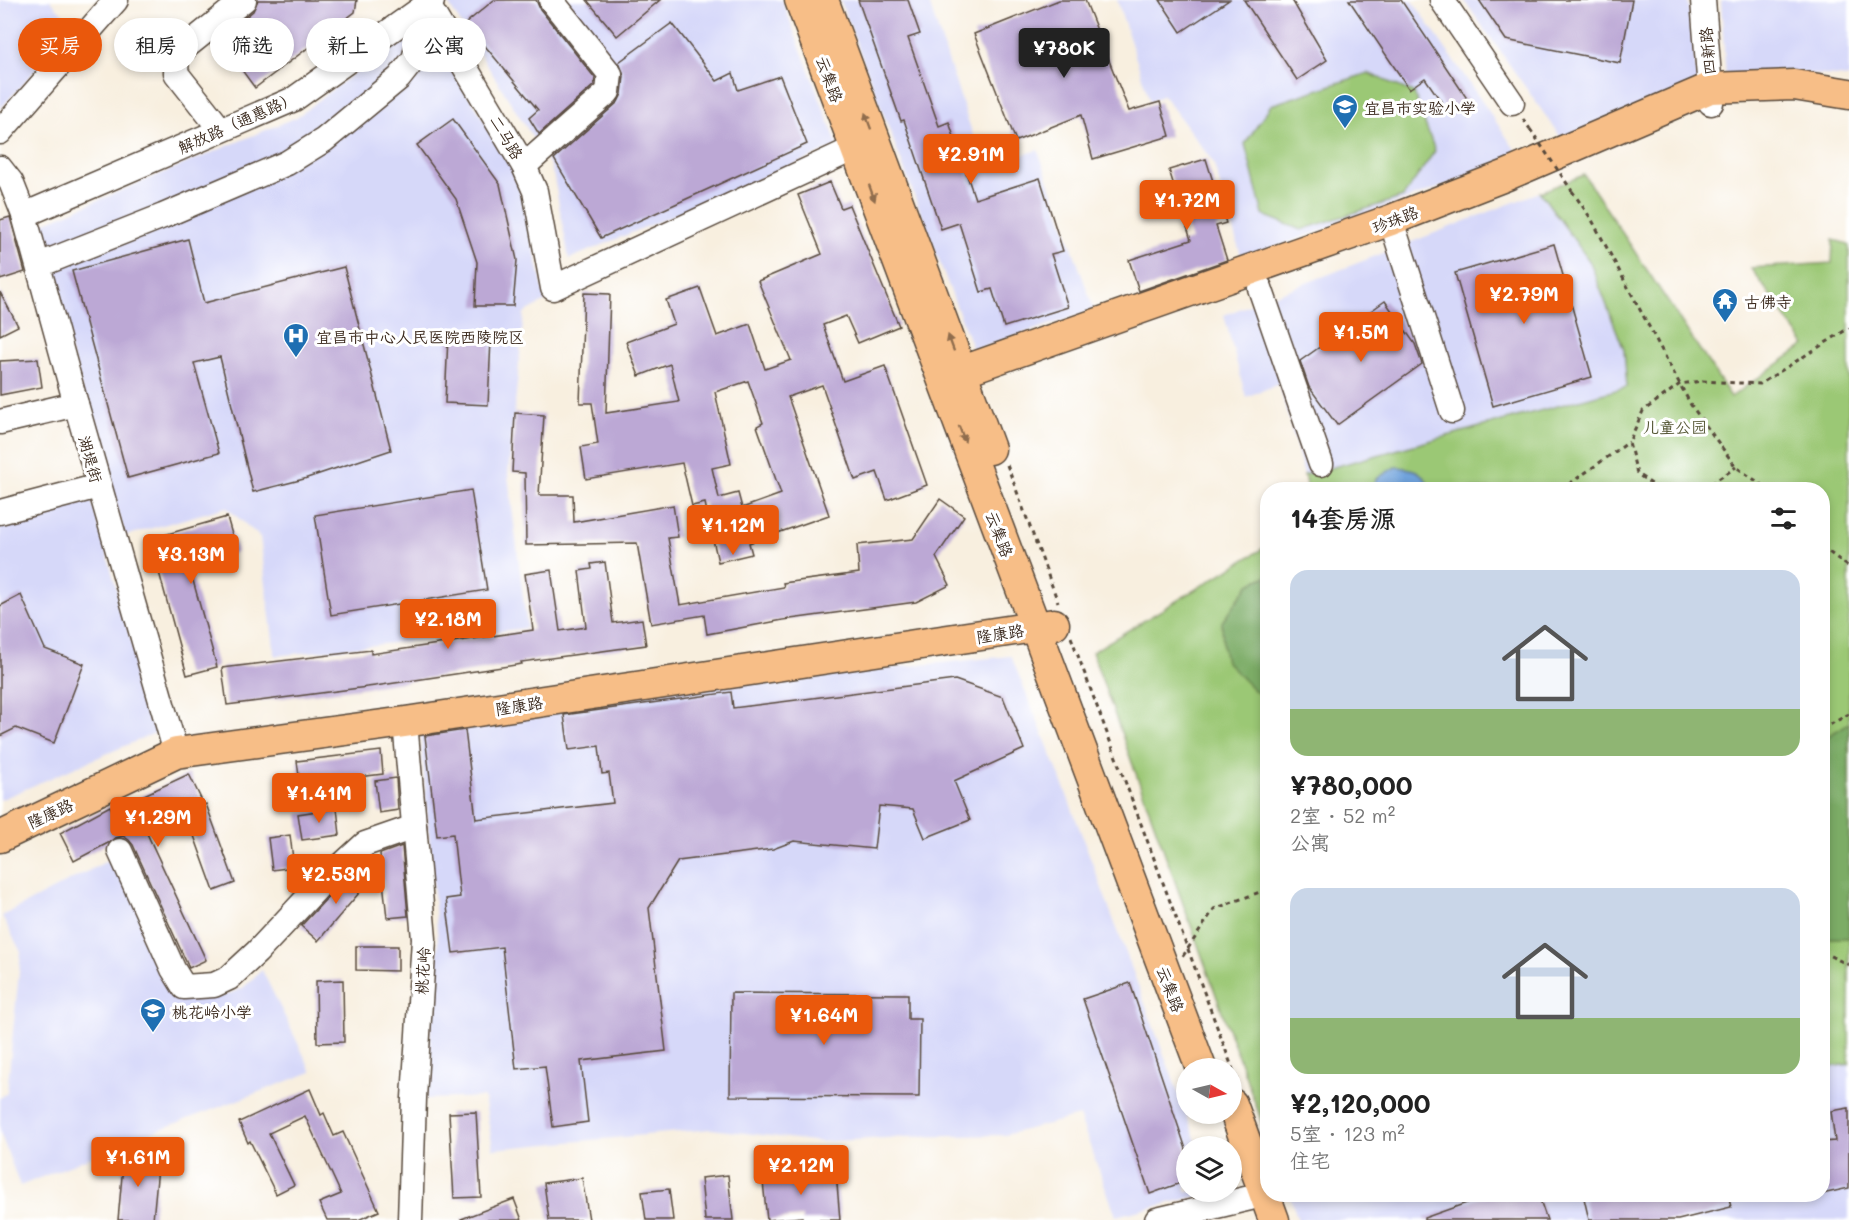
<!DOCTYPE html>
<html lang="zh">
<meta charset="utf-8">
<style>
:root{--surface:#fff;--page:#f6f6f6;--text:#222;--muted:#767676;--accent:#ea580c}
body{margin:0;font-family:Mali,"LXGW WenKai TC",sans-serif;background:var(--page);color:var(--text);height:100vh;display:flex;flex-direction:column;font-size:22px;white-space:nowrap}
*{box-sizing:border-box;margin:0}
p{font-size:20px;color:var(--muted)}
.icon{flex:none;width:33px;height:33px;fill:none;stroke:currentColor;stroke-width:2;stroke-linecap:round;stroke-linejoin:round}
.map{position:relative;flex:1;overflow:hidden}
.drawer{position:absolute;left:1260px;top:482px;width:570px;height:720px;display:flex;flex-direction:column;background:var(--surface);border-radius:24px;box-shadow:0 3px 9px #0003}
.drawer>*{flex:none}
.hud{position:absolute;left:18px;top:18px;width:570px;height:54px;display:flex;gap:12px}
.needle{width:39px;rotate:98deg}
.fabs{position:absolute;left:1176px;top:1058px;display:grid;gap:12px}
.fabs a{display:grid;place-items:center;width:66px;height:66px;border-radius:50%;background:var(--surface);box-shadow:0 3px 9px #0003;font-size:30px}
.price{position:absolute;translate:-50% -51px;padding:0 14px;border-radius:6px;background:var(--accent);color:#fff;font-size:20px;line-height:39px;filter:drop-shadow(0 2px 3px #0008)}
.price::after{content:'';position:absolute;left:50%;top:36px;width:18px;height:14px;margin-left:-9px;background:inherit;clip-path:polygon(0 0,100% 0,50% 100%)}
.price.selected{background:#222;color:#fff}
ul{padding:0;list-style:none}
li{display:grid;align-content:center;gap:12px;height:318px;padding:0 30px}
li span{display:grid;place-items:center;height:186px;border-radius:18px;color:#555}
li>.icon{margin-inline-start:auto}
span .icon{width:108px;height:108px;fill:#fffc;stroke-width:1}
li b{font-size:26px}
h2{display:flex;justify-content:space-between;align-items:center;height:72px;padding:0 30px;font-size:26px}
.tag{padding:0 21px;border-radius:27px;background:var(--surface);box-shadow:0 3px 9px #0003;font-size:21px;line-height:54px}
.tag.selected{background:var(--accent);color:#fff}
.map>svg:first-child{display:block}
.built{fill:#d6d8f9}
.green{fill:#9bc875;stroke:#6b794a;stroke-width:1.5}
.forest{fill:#7cac66;stroke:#5c6b42;stroke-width:1.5}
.water{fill:#70a2db;stroke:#56667c;stroke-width:1.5}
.building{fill:#bca8d5;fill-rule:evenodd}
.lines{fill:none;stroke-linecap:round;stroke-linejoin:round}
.minor-casing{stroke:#57483b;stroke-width:27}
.major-casing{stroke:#57483b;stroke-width:33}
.path{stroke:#57483b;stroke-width:3;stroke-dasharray:4.5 4.5;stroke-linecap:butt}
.minor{stroke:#fff;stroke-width:24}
.major{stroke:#f7be87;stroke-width:30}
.path-bridge{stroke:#57483b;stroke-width:3;stroke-dasharray:4.5 4.5;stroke-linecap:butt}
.oneway{fill:#906d4d}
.labels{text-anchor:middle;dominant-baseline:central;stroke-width:6;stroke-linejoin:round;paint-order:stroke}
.street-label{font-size:16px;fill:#3b2a1e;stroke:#fff}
.poi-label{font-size:16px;fill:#3b2a1e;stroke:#fff;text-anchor:start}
.park-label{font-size:16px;fill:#585938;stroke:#fff}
</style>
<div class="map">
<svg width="1849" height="1220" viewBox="0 0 1849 1220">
<rect width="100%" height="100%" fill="#fff"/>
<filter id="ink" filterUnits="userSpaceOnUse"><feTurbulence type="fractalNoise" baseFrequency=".0167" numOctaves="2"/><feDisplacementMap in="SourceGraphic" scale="12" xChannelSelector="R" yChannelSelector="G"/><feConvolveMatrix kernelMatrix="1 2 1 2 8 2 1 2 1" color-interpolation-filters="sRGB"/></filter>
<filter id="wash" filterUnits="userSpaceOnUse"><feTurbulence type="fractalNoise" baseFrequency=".008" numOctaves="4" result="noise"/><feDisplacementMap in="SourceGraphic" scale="24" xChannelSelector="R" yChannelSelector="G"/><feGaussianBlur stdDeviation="1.35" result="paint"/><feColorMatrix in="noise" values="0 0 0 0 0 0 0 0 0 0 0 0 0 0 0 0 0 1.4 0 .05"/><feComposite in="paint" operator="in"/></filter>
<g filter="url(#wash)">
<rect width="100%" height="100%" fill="#f8efdf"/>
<!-- built -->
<g class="built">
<path d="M0,0H50L75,27L0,109Z"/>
<path d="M451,0H782L838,146L569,259L554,178L550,165L448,3Z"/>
<path d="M840,0H928L984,168L1038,150L1094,310L973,350Z"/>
<path d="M1117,0H1412L1521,158L1242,259L1213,162L1163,95L1150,102Z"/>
<path d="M1464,0H1688L1698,85L1564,142Z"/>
<path d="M1721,0H1849V77L1784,72L1726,80Z"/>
<path d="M423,20L517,175L546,301L524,313L508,475L527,628L275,656L260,537L226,507L125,536L34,227L297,117Z"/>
<path d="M1540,192L1589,262L1624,350L1627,387L1304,475L1279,384L1246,397L1224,315Z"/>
<path d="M87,484L157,732L0,800V505Z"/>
<path d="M1011,656L1061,779L1198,1146H1186V1191L1215,1192L1116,1216L1079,1116L1005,1135L901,1137L821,1142L711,1129L493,1149L484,1097L425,1099L438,941L420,729L670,690Z"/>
<path d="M111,859L198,996L226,995L243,988L262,970L312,1072L145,1135L20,1186L0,1132V1098L7,1093L21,952L2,916Z"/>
<path d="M1823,1043L1831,1067L1849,1064V1220H1298L1289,1194H1822Z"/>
</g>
<!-- green -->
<g class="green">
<path d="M1368,73L1414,93L1435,151L1403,197L1301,230L1263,215L1245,144L1271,105Z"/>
<path d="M1584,175L1731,397L1805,345L1751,268L1832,263L1833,240L1849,244V1064L1831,1067L1822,1043V489H1307L1304,475L1627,387L1624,350L1590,262L1540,192Z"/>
<path d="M1267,546V1136L1092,652Z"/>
</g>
<!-- forest -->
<g class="forest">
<path d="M1267,576V699L1255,691L1226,662L1223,647L1222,622L1249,584Z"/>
<path d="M1849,723V938H1823V739Z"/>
</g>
<!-- water -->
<path class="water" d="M1395,467C1413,468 1424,470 1430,489H1372L1376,479Z"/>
<g id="blocks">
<!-- building -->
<g class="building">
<path d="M258,0H357L355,12L255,88L219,39L253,11Z"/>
<path d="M494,0H536L540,9L595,78L594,85L539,134L529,118L538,110L466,23Z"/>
<path d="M587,0H660L617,36Z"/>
<path d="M858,0H908L920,34L908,38L939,126L949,122L975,199L1040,178L1063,251L1051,254L1068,307L1004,327L992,289L981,292L959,223L941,229L904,120L901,121Z"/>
<path d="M1059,0H1085L1129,111L1160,102L1170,136L1093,159L1081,115L1016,141L974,34Z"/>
<path d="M1160,0H1229L1181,32Z"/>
<path d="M1244,0H1292L1327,60L1297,80Z"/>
<path d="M1349,0H1401L1470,103L1451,116L1425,78L1409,89Z"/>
<path d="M1479,0H1632L1620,63L1506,40Z"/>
<path d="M672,23L717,81L733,73L738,90L780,76L807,144L601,238L554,159L618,102L622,94L624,76L619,62Z"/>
<path d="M453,119L500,184L517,260L513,306H475L477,262L456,199L417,145Z"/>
<path d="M1206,159L1226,223L1216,226L1227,260L1139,291L1129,260L1191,240L1169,170Z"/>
<path d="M830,182L841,208L849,205L899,326L858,343L846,316L823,325L843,381L885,366L927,485L887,500L877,472L855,480L822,385L788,397L829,515L749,543L752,554L718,562L705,503L692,506L682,463L586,479L581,447L598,444L592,403H580L584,293L610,294L606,413L679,402L670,364L639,376L626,342L674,324L666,300L700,288L717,336L750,324L765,369L791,360L758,281L822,254L798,195ZM748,381L763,423L757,426L781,494L742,508L738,493L719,498L712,468L731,464L715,392Z"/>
<path d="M10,217L25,272L0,280V220Z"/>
<path d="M188,239L204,303L344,267L391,450L304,479L253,492L220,357L194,363L219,453L128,478L72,271Z"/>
<path d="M1554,244L1592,377L1493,406L1455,273Z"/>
<path d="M0,292L18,326L0,335Z"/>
<path d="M1385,301L1415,344L1422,364L1337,425L1309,387L1300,361Z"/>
<path d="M448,337L491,339L488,405L445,403Z"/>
<path d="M38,359L42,387L0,395V361Z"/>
<path d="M515,413L544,415L539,495H573L574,522L673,505L678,537L668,538L680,605L784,587L783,583L859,573L857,545L913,539L940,499L964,516L936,557L950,585L916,602L783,620L707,634L704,615L651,624L637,543L526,545L525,473L512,472Z"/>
<path d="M471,490L487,590L331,615L315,515Z"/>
<path d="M227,517L237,552L189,566L217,667L187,675L150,539Z"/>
<path d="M605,562L613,623L642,619L646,645L521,662L522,664L375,686L227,705L222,668L371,650V654L533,630L525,574L551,570L560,631L586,627L579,571L592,569L591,564Z"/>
<path d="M21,595L45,649L84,664L54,743L16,728L0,736V606Z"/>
<path d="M955,680L1003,697L1024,749L954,781L970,820L925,838L913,809L879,806L874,849L794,841L773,849L678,861L649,908L666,1051L581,1061L588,1122L553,1127L545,1066L516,1069L502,947L453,953L446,899L460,897L453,834L437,836L425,736L465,730L476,819L613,803L609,773L602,774L599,746L569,750L564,715L731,692L733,708Z"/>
<path d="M381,751L383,774L300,784L297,761Z"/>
<path d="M189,774L204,805L206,804L235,883L214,891L184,808L144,827L206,960L189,968L133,845L129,840L123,836L115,838L108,843L74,861L60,833L110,806L112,810Z"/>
<path d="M396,778L398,810L379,813L375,781Z"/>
<path d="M337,808L340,835L302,840L298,814Z"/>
<path d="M290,835L294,867L272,870L268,838Z"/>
<path d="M402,846L408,916L387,918L380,854Z"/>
<path d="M359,868L371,879L318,941L301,926L328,897Z"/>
<path d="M356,946H398V971L356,970Z"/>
<path d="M343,980L344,1042L317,1043L316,981Z"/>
<path d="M1130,983L1186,1149V1181L1150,1194L1083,999Z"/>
<path d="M731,993L908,994V1019H920L919,1097L730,1096Z"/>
<path d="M310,1089L321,1115L324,1113L334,1136L343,1132L379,1211L358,1220H327L319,1203L341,1194L305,1116L269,1133L294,1185L276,1194L250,1141L248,1143L239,1122Z"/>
<path d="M1849,1108V1188L1822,1194V1142L1835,1141L1831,1111Z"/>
<path d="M476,1112L481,1197L454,1198L449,1113Z"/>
<path d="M124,1154L159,1157L153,1220H118Z"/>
<path d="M789,1169L790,1175L836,1172L840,1220H802V1217L767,1220L762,1172Z"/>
<path d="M728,1175L733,1220H705L701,1178Z"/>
<path d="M582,1178L589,1220H549L544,1183Z"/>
<path d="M669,1189L673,1220H646L642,1192Z"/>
<path d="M1492,1194H1538L1547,1220H1424V1218Z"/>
<path d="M1583,1194H1728L1731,1207L1678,1220H1589Z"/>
<path d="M514,1199L522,1220H462L461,1219Z"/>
</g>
</g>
</g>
<g filter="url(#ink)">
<use href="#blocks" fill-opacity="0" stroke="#57483b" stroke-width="1.5"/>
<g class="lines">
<defs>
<g id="minor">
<path d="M425,0L524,166L535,191L553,288L855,148"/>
<path d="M1442,0L1512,103"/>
<path d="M1703,0L1711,103"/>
<path d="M221,130L176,73L177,54L244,0"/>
<path d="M0,132L116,0"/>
<path d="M524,166L608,92L610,74L551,0"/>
<path d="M0,168L11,182L24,215L76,404L176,753"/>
<path d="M24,215L294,99L432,1"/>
<path d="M1396,236L1452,411"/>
<path d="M39,265L163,216L287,163L324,140L399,78L414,59L429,4"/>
<path d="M1260,288L1321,464"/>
<path d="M0,422L76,404"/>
<path d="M0,512L99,486"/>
<path d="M405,722L424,939L414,1098L410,1220"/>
<path d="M120,851L173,969L184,987L214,985L229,978L257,952L318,887L365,844L414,827"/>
<path d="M1157,1220L1250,1198"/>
</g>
<g id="major">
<path d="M800,0C932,357 1068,712 1201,1068"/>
<path d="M823,0L990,449"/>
<path d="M943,378L1391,220L1507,175L1710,88L1794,85L1849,94"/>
<path d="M0,837L176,753L405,722L1054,624"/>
<path d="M1232,1104L1274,1220"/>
</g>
</defs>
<!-- minor casing -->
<use href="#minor" class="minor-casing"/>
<!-- major casing -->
<use href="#major" class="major-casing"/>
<!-- path -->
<g class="path">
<path d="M1523,119L1530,129"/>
<path d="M1572,191L1592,220L1691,405L1736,467L1768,489"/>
<path d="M1007,465L1058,602"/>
<path d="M1562,489L1629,442"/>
<path d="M1659,489L1637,474L1629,442L1643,411L1680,384L1702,381L1760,384L1849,328"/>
<path d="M1704,489L1736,467"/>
<path d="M1822,547L1849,567"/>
<path d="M1071,637L1238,1083"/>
<path d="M1822,729L1849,714"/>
<path d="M1268,859V861"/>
<path d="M1822,952L1849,965"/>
<path d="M1183,956L1214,909L1268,889"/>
</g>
<!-- minor -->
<use href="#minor" class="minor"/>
<!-- major -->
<use href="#major" class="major"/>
<!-- path-bridge -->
<path class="path-bridge" d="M1530,129L1572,191"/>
</g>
<!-- one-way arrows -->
<defs><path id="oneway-solid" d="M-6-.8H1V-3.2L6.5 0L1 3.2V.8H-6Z" transform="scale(1.5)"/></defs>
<g class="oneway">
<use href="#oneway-solid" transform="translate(868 121) rotate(-110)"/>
<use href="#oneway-solid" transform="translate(872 193) rotate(70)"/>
<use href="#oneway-solid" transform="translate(951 343) rotate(-110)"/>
<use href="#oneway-solid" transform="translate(962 434) rotate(69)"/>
</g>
</g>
<!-- icons -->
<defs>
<symbol id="school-pin" viewBox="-11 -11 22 30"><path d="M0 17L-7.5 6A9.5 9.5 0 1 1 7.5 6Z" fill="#1f6fb2" stroke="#fff"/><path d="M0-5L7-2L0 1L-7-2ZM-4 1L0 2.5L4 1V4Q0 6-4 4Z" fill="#fff"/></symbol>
<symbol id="temple-pin" viewBox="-11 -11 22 30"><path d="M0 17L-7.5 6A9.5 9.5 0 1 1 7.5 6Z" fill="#1f6fb2" stroke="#fff"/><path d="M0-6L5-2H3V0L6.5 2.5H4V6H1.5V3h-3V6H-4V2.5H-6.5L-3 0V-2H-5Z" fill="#fff"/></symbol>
<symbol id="hospital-pin" viewBox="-11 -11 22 30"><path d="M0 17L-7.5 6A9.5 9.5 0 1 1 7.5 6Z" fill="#1f6fb2" stroke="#fff"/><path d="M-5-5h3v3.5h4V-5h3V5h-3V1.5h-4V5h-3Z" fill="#fff"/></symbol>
</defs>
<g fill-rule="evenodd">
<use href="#school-pin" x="1330" y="92" width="30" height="40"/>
<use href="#temple-pin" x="1710" y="286" width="30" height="40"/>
<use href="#hospital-pin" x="281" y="321" width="30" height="40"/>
<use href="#school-pin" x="138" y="996" width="30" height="40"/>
</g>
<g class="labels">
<!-- street labels -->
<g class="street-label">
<text transform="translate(1707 51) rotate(-95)">四新路</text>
<text transform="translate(830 79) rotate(70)">云集路</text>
<text transform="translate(237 122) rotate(-24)">解放路（通惠路）</text>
<text transform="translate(507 137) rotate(59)">二马路</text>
<text transform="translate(1395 219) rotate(-21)">珍珠路</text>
<text transform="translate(91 459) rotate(74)">湖堤街</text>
<text transform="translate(1000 534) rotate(69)">云集路</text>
<text transform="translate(1000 633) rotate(-9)">隆康路</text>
<text transform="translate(519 705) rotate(-9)">隆康路</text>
<text transform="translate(50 813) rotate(-25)">隆康路</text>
<text transform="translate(422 971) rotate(-87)">桃花岭</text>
<text transform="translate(1171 989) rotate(69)">云集路</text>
</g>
<!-- poi labels -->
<g class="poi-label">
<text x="1364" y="107">宜昌市实验小学</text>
<text x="1744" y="301">古佛寺</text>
<text x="316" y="336">宜昌市中心人民医院西陵院区</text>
<text x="172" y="1011">桃花岭小学</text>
</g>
<!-- park labels -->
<g class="park-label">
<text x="1675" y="426">儿童公园</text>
</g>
</g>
</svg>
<div class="fabs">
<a><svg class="needle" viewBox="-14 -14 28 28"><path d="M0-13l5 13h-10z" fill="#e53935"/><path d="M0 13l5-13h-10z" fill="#767676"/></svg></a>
<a><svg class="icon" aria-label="layers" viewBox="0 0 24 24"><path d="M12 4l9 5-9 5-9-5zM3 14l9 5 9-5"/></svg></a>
</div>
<b class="price selected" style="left:1064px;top:79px">¥780K</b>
<b class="price" style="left:971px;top:185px">¥2.91M</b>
<b class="price" style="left:1187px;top:231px">¥1.72M</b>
<b class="price" style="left:1524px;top:325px">¥2.79M</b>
<b class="price" style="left:1361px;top:363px">¥1.5M</b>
<b class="price" style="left:733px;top:556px">¥1.12M</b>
<b class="price" style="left:191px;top:585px">¥3.13M</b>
<b class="price" style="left:448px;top:650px">¥2.18M</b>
<b class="price" style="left:319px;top:824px">¥1.41M</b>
<b class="price" style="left:158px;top:848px">¥1.29M</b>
<b class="price" style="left:336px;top:905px">¥2.53M</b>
<b class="price" style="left:824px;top:1046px">¥1.64M</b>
<b class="price" style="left:138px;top:1188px">¥1.61M</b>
<b class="price" style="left:801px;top:1196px">¥2.12M</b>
<div class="hud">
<a class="tag selected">买房</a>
<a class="tag">租房</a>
<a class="tag">筛选</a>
<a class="tag">新上</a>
<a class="tag">公寓</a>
</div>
<section class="drawer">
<h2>14套房源<svg class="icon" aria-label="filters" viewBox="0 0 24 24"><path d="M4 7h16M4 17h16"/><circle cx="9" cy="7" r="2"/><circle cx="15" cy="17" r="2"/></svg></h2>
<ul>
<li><span style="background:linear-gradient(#c9d6e8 75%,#8fb573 0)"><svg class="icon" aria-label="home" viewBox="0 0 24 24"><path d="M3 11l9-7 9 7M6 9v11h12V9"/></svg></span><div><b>¥780,000</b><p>2室 · 52 m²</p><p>公寓</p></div></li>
<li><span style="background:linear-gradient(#c9d6e8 70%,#8fb573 0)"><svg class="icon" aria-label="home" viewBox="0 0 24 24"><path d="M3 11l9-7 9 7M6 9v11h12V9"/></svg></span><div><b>¥2,120,000</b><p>5室 · 123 m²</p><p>住宅</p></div></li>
</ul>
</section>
</div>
